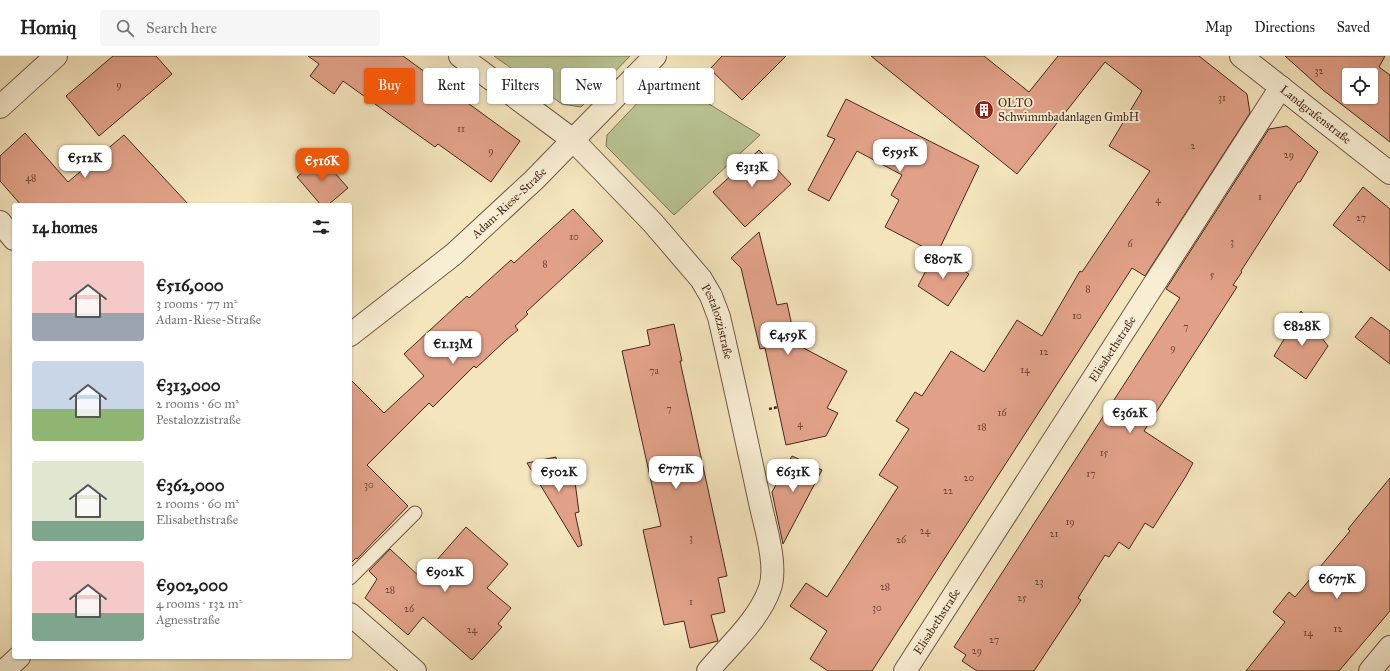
<!DOCTYPE html>
<meta charset="utf-8">
<style>
:root{--surface:#fff;--page:#f6f6f6;--text:#222;--muted:#767676;--line:#e0e0e0;--accent:#ea580c}
body{margin:0;font-family:"IM FELL Great Primer",serif;background:var(--page);color:var(--text);height:100vh;display:flex;flex-direction:column;font-size:15px;white-space:nowrap}
*{box-sizing:border-box;margin:0}
p{font-size:13px;color:var(--muted)}
.icon{flex:none;width:22px;height:22px;fill:none;stroke:currentColor;stroke-width:2;stroke-linecap:round;stroke-linejoin:round}
.map{position:relative;flex:1;overflow:hidden}
.panel{position:absolute;left:12px;top:147px;width:340px;height:456px;display:flex;flex-direction:column;background:var(--surface);border-radius:4px;box-shadow:0 1px 3px #0004}
.panel>*{flex:none}
.hud{position:absolute;left:364px;top:12px;width:380px;height:36px;display:flex;gap:8px}
.controls{position:absolute;left:1342px;top:12px;display:grid;gap:8px}
.controls a{display:grid;place-items:center;width:36px;height:36px;border-radius:4px;background:var(--surface);box-shadow:0 1px 3px #0004;font-size:20px}
.price{position:absolute;translate:-50% -34px;padding:0 9px;border-radius:8px;background:#fff;color:#222;font-size:13px;line-height:26px;filter:drop-shadow(0 1px 2px #0008)}
.price::after{content:'';position:absolute;left:50%;top:24px;width:12px;height:9px;margin-left:-6px;background:inherit;clip-path:polygon(0 0,100% 0,50% 100%)}
.price.active{background:var(--accent);color:#fff}
ul{padding:0;list-style:none}
li{display:flex;align-items:center;gap:12px;height:100px;padding:0 20px}
li span{display:grid;place-items:center;flex:none;width:112px;height:80px;border-radius:4px;color:#555}
li>.icon{margin-inline-start:auto}
span .icon{width:48px;height:48px;fill:#fffc;stroke-width:1}
li b{font-size:17px}
h2{display:flex;justify-content:space-between;align-items:center;height:48px;padding:0 20px;font-size:17px}
.tag{padding:0 14px;border-radius:4px;background:var(--surface);box-shadow:0 1px 3px #0004;font-size:14px;line-height:36px}
.tag.active{background:var(--accent);color:#fff}
header{display:flex;align-items:center;gap:24px;box-sizing:border-box;height:56px;padding:0 20px;background:var(--surface);border-bottom:1px solid var(--line)}
header strong{font-size:19px}
nav{display:flex;gap:22px;margin-inline-start:auto;font-size:14px}
.search{width:280px;height:36px;background:var(--page);display:flex;align-items:center;gap:10px;box-sizing:border-box;padding:0 14px;border-radius:4px;color:var(--muted);font-size:15px}
.map>svg:first-child{display:block}
.green{fill:#b9c593;stroke:#807756}
.building{fill:#e1a188;stroke:#47291a;fill-rule:evenodd}
.lines{fill:none;stroke-linecap:round;stroke-linejoin:round}
.lane-casing{stroke:#725843;stroke-width:15}
.street-casing{stroke:#725843;stroke-width:24}
.path{stroke:#47291a;stroke-width:2.5;stroke-dasharray:3 2;stroke-linecap:butt}
.lane{stroke:#f8eed4;stroke-width:13}
.street{stroke:#f8eed4;stroke-width:22}
.labels{text-anchor:middle;dominant-baseline:central;stroke-width:4;stroke-linejoin:round;paint-order:stroke}
.number-label{font-size:10px;fill:#6e4736}
.poi-label{font-size:12px;fill:#47291a;stroke:#f8eed4;text-anchor:start}
.street-label{font-size:12px;fill:#47291a;stroke:#f8eed4}
</style>
<header>
<strong>Homiq</strong>
<div class="search"><svg class="icon" aria-label="search" viewBox="0 0 24 24"><circle cx="10" cy="10" r="6"/><path d="M15 15l6 6"/></svg>Search here</div>
<nav><a>Map</a><a>Directions</a><a>Saved</a></nav>
</header>
<div class="map">
<svg width="1390" height="615" viewBox="0 0 1390 615">
<rect width="100%" height="100%" fill="#f4e5bd"/>
<filter id="stains"><feTurbulence type="fractalNoise" baseFrequency=".005" numOctaves="4"/><feColorMatrix values="0 0 0 0 .2 0 0 0 0 .09 0 0 0 0 .02 0 0 0 .5 -.17"/></filter>
<radialGradient id="worn" r=".72"><stop offset=".6" stop-color="#630" stop-opacity="0"/><stop offset="1" stop-color="#630" stop-opacity=".3"/></radialGradient>
<!-- green -->
<g class="green">
<path d="M494,0H630L581,51L562,48Z"/>
<path d="M663,20L760,79L674,159L606,90L607,79Z"/>
</g>
<!-- building -->
<g class="building">
<path d="M113,0H156L172,18L99,80L66,40Z"/>
<path d="M308,0H403L520,85L491,126L438,88L435,91L343,25L334,38L310,20L319,8Z"/>
<path d="M722,0H786L742,44L710,13Z"/>
<path d="M871,0H984L1029,36L1058,0H1199L1247,38L1250,57L1145,220L1132,212L872,615H828L810,603L827,575L790,550L806,527L827,541L898,431L879,419L909,373L896,365L915,336L922,340L951,295L984,316L1017,264L1042,280L1080,215L1082,216L1150,115L1109,90L1142,35L1105,6L1017,118Z"/>
<path d="M1285,0H1385L1379,11L1390,19V86L1323,34ZM1349,19H1371V41H1349Z"/>
<path d="M846,43L979,110L937,198L885,171L899,144L891,139L902,119L857,95L829,145L808,134L835,83L827,80Z"/>
<path d="M1287,70L1318,96L1300,126H1298L1241,215L1242,216L1233,229L1237,231L1144,375L1193,407L1186,420L1153,472L1145,467L1129,493L1119,486L1109,501L1105,499L1078,542L1081,544L1034,615H977L962,605L966,599L954,591L1180,242L1166,233L1269,73Z"/>
<path d="M25,77L68,126L124,79L189,149H21L0,125V100Z"/>
<path d="M759,94L791,128L745,171L713,136Z"/>
<path d="M321,101L348,132L328,149H321L297,121Z"/>
<path d="M1363,131L1390,153V215L1333,169Z"/>
<path d="M573,153L603,185L526,256L528,258L515,270L518,274L506,284L476,312L474,310L433,351L429,347L367,409L408,450L357,503L356,502L350,508V323L384,357L424,320L404,298L467,240L469,242L511,204L514,207Z"/>
<path d="M759,176L777,249L787,247L796,288L847,315L827,352L838,357L826,380L786,389L765,292L760,293L741,212L731,202Z"/>
<path d="M935,197L969,218L948,250L918,230Z"/>
<path d="M1301,255L1328,290L1306,323L1274,300Z"/>
<path d="M1371,261L1390,275V308L1355,281Z"/>
<path d="M674,268L682,305H680L727,520L718,522L725,556L711,559L718,585L690,592L684,565L664,569L643,474L661,470L622,295L650,289L647,274Z"/>
<path d="M792,400L822,414L783,488L772,436Z"/>
<path d="M556,401L558,415L566,413L569,426H575L579,456L575,457L582,489L578,491L527,407Z"/>
<path d="M1390,422V555L1339,615H1246L1285,566L1273,556L1289,536L1295,541L1350,475L1348,473Z"/>
<path d="M466,471L508,508L487,532L511,552L498,568L502,571L472,604L423,561L408,579L365,542L377,523L369,515L390,493L421,522Z"/>
</g>
<g class="lines">
<defs>
<path id="lane" d="M350,522L415,457"/>
<g id="street">
<path id="s1" d="M460,0L573,84L653,167L701,223L711,240L719,261C733,321 746,382 759,442C764,467 778,508 770,532C759,564 729,590 708,615"/>
<path id="s2" d="M1241,0L1390,117"/>
<path d="M0,51L56,0"/>
<path d="M0,166L14,183"/>
<path id="s3" d="M350,279L454,198L534,124L655,0"/>
<path d="M350,558L415,615"/>
<path d="M4,615L19,601"/>
<path id="s4" d="M905,615L1281,31"/>
<path d="M1370,615L1390,591"/>
</g>
</defs>
<!-- lane casing -->
<use href="#lane" class="lane-casing"/>
<!-- street casing -->
<use href="#street" class="street-casing"/>
<!-- path -->
<path class="path" d="M769,353L778,351"/>
<!-- lane -->
<use href="#lane" class="lane"/>
<!-- street -->
<use href="#street" class="street"/>
</g>
<!-- icons -->
<defs>
<symbol id="building-disc" viewBox="-11 -11 22 22"><circle r="9.5" fill="#8f2418" stroke="#f8eed4"/><path d="M-4-6H4V6H1V3H-1V6H-4ZM-2.5-4.3h1.7v1.8h-1.7ZM.8-4.3h1.7v1.8H.8ZM-2.5-1h1.7V.8h-1.7ZM.8-1h1.7V.8H.8Z" fill="#fff"/></symbol>
</defs>
<g fill-rule="evenodd">
<use href="#building-disc" x="973" y="43" width="22" height="22"/>
</g>
<g class="labels">
<!-- number labels -->
<g class="number-label">
<text x="1319" y="15">32</text>
<text x="119" y="29">9</text>
<text x="1222" y="42">31</text>
<text x="461" y="73">11</text>
<text x="1193" y="90">2</text>
<text x="491" y="95">9</text>
<text x="1289" y="99">29</text>
<text x="31" y="122">48</text>
<text x="1260" y="141">1</text>
<text x="1158" y="144">4</text>
<text x="1361" y="162">27</text>
<text x="574" y="181">10</text>
<text x="1232" y="186">3</text>
<text x="1130" y="188">6</text>
<text x="545" y="208">8</text>
<text x="1212" y="219">5</text>
<text x="1088" y="233">8</text>
<text x="1077" y="260">10</text>
<text x="1186" y="271">7</text>
<text x="1173" y="292">9</text>
<text x="1044" y="296">12</text>
<text x="1025" y="314">14</text>
<text x="654" y="315">7a</text>
<text x="669" y="353">7</text>
<text x="1002" y="357">16</text>
<text x="800" y="368">4</text>
<text x="982" y="371">18</text>
<text x="1104" y="397">15</text>
<text x="1091" y="418">17</text>
<text x="969" y="422">20</text>
<text x="369" y="429">30</text>
<text x="948" y="435">22</text>
<text x="1070" y="466">19</text>
<text x="925" y="475">24</text>
<text x="1054" y="478">21</text>
<text x="691" y="482">3</text>
<text x="901" y="484">26</text>
<text x="1039" y="526">23</text>
<text x="885" y="531">28</text>
<text x="390" y="534">28</text>
<text x="1022" y="542">25</text>
<text x="691" y="546">1</text>
<text x="877" y="552">30</text>
<text x="409" y="553">26</text>
<text x="1338" y="573">12</text>
<text x="472" y="574">24</text>
<text x="1308" y="577">14</text>
<text x="994" y="584">27</text>
<text x="977" y="595">29</text>
</g>
<!-- poi labels -->
<g class="poi-label">
<text x="998" y="47">OLTO<tspan x="998" dy="14">Schwimmbadanlagen GmbH</tspan></text>
</g>
<!-- street labels -->
<g class="street-label">
<text stroke="none"><textPath href="#s2" startOffset="95">Landgrafenstraße</textPath></text>
<text stroke="none"><textPath href="#s3" startOffset="207">Adam-Riese-Straße</textPath></text>
<text stroke="none"><textPath href="#s1" startOffset="376">Pestalozzistraße</textPath></text>
<text stroke="none"><textPath href="#s4" startOffset="383">Elisabethstraße</textPath></text>
<text stroke="none"><textPath href="#s4" startOffset="59">Elisabethstraße</textPath></text>
</g>
</g>
<rect width="100%" height="100%" filter="url(#stains)"/>
<rect width="100%" height="100%" fill="url(#worn)"/>
</svg>
<div class="controls">
<a><svg class="icon" aria-label="locate" viewBox="0 0 24 24"><circle cx="12" cy="12" r="6"/><path d="M12 2v4M12 18v4M2 12h4M18 12h4"/></svg></a>
</div>
<b class="price" style="left:900px;top:117px">€595K</b>
<b class="price" style="left:85px;top:123px">€512K</b>
<b class="price active" style="left:322px;top:126px">€516K</b>
<b class="price" style="left:752px;top:132px">€313K</b>
<b class="price" style="left:943px;top:224px">€807K</b>
<b class="price" style="left:1302px;top:291px">€828K</b>
<b class="price" style="left:788px;top:300px">€459K</b>
<b class="price" style="left:453px;top:309px">€1.13M</b>
<b class="price" style="left:1130px;top:378px">€362K</b>
<b class="price" style="left:676px;top:434px">€771K</b>
<b class="price" style="left:559px;top:437px">€502K</b>
<b class="price" style="left:793px;top:437px">€631K</b>
<b class="price" style="left:445px;top:537px">€902K</b>
<b class="price" style="left:1337px;top:544px">€677K</b>
<div class="hud">
<a class="tag active">Buy</a>
<a class="tag">Rent</a>
<a class="tag">Filters</a>
<a class="tag">New</a>
<a class="tag">Apartment</a>
</div>
<section class="panel">
<h2>14 homes<svg class="icon" aria-label="filters" viewBox="0 0 24 24"><path d="M4 7h16M4 17h16"/><circle cx="9" cy="7" r="2"/><circle cx="15" cy="17" r="2"/></svg></h2>
<ul>
<li><span style="background:linear-gradient(#f6c9c9 65%,#9aa5b1 0)"><svg class="icon" aria-label="home" viewBox="0 0 24 24"><path d="M3 11l9-7 9 7M6 9v11h12V9"/></svg></span><div><b>€516,000</b><p>3 rooms · 77 m²</p><p>Adam-Riese-Straße</p></div></li>
<li><span style="background:linear-gradient(#c9d6e8 60%,#8fb573 0)"><svg class="icon" aria-label="home" viewBox="0 0 24 24"><path d="M3 11l9-7 9 7M6 9v11h12V9"/></svg></span><div><b>€313,000</b><p>2 rooms · 60 m²</p><p>Pestalozzistraße</p></div></li>
<li><span style="background:linear-gradient(#dfe7d0 75%,#7fa58c 0)"><svg class="icon" aria-label="home" viewBox="0 0 24 24"><path d="M3 11l9-7 9 7M6 9v11h12V9"/></svg></span><div><b>€362,000</b><p>2 rooms · 60 m²</p><p>Elisabethstraße</p></div></li>
<li><span style="background:linear-gradient(#f6c9c9 65%,#7fa58c 0)"><svg class="icon" aria-label="home" viewBox="0 0 24 24"><path d="M3 11l9-7 9 7M6 9v11h12V9"/></svg></span><div><b>€902,000</b><p>4 rooms · 132 m²</p><p>Agnesstraße</p></div></li>
</ul>
</section>
</div>
